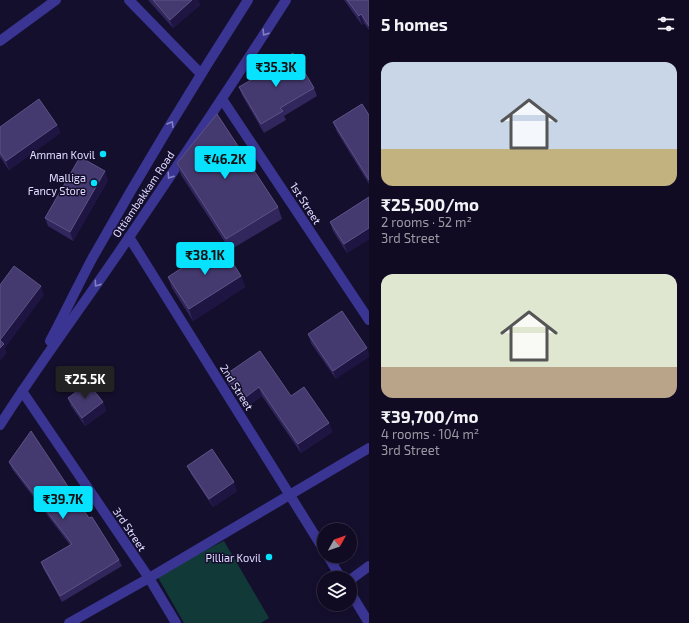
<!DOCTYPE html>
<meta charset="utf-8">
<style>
:root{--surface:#100b22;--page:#19142a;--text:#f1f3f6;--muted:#9c9ba5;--line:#302b40;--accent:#07e2ff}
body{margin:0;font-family:"Exo 2",sans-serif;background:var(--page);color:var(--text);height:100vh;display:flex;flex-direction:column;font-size:15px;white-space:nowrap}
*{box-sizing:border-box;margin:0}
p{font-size:13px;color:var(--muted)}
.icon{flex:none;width:22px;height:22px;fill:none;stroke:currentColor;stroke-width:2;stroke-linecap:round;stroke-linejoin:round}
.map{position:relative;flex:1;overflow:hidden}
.details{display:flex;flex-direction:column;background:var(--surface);width:320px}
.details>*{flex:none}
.needle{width:26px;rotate:50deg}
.fabs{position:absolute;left:317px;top:523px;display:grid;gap:8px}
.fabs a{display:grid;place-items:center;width:40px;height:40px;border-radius:50%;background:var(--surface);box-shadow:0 2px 6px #0003,0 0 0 1px var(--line);font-size:20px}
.price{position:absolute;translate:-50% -34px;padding:0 9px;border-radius:4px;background:var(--accent);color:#111;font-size:13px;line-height:26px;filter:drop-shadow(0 1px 2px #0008)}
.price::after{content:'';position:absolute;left:50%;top:24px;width:12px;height:9px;margin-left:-6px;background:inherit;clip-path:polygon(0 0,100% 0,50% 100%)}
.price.on{background:#222;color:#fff}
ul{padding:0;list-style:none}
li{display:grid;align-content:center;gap:8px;height:212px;padding:0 12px}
li span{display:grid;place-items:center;height:124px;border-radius:12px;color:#555}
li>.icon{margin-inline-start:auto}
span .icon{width:72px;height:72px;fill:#fffc;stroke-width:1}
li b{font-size:17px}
h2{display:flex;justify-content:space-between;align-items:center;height:48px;padding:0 12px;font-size:17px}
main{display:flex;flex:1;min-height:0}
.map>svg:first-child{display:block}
.green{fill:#113938}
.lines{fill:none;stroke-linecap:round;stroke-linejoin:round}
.minor{stroke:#3a3592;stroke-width:10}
.tertiary{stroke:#3a3592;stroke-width:10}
.wall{fill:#32275d}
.shaded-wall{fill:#1f1543}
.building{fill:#453a6f;stroke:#5d5385}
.oneway{stroke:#8580c3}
.poi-dot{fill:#07e2ff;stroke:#150f2e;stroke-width:1.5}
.labels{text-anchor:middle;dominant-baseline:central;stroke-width:3;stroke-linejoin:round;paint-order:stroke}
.poi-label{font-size:11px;fill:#e0dbff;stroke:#150f2e;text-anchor:end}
.street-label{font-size:11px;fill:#e0dbff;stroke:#150f2e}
</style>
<main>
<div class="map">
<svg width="369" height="623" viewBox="0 0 369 623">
<rect width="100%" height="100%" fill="#150f2e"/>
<!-- green -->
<path class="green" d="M224,541L269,618L261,623H184L156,574Z"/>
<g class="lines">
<!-- minor -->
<g class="minor">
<path d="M129,0L201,74"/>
<path d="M0,41L56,0"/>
<path d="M222,99L369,320"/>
<path d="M129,237L324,550"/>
<path d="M22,391L149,578L176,623"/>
<path d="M328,556L341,578"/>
<path d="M350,580L369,566"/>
<path d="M350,592L369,623"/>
<path d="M69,623L149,578L369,448"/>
</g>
<!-- tertiary -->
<g class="tertiary">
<path d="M50,341C65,313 78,285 93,257C142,170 194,84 248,0"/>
<path d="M0,425C37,367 78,312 117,255C174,171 231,86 286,0"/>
</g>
</g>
<!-- wall -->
<g class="wall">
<path d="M148,0H198L200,5L173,28Z"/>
<path d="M344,0H369V30L364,23L362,25Z"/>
<path d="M239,87L314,88L317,96L284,116L286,120L264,133L242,95Z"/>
<path d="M369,115V184L337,132L333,122Z"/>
<path d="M57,125L60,133L9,170L0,157V127Z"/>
<path d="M177,163L278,207L282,219L230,250L181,175Z"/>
<path d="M108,180L73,241L48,226L45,218Z"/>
<path d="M369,197V239L347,253L333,231L330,222Z"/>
<path d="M241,276L245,287L193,321L172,288L168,277Z"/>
<path d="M308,334L367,348L336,379L311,343Z"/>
<path d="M225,375L291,396L329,423L332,432L301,453L262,396L245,408L228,384Z"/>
<path d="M68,398L103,402L106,411L85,426L71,406Z"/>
<path d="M9,462L89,518L119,560L122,566L62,602L43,568L41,562L70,545L12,469Z"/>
<path d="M187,466L237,491L213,507L191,474Z"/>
</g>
<!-- shaded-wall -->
<g class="shaded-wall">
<path d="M192,0H198L200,5L173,28L170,20Z"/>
<path d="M361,14L364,23L362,25L359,16Z"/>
<path d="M57,125L60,133L9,170L6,161Z"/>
<path d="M105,171L108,180L73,241L70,232Z"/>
<path d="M369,228V239L347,253L344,244Z"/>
<path d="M241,276L245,287L193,321L189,309Z"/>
<path d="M41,286L44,295L5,348L7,353L0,361V340Z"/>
<path d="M367,348L369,354V357L336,379L333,371Z"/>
<path d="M259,387L262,396L245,408L242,400Z"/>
<path d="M103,402L106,411L85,426L82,418Z"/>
<path d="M329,423L332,432L301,453L298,444Z"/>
<path d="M234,482L237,491L213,507L209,499Z"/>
</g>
<!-- building -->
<g class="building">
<path d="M153,0H192L170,20Z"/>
<path d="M347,0H369V26L361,14L359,16Z"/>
<path d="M293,53L314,88L280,108L283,111L261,124L239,87L268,70L267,69Z"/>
<path d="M39,99L57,125L6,161L0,153V127Z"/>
<path d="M362,104L369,115V180L333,122Z"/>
<path d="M217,114L278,207L226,239L177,163Z"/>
<path d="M80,157L105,171L70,232L45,218Z"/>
<path d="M369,197V228L344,244L330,222Z"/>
<path d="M220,243L241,276L189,309L168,277Z"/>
<path d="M14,266L41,286L0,340L4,344L0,348V285Z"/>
<path d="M342,311L367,348L333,371L308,334Z"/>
<path d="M260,351L291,396L304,387L329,423L298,444L259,387L242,400L225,375Z"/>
<path d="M88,383L103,402L82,418L68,398Z"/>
<path d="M31,431L89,518L92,517L119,560L60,596L41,562L72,544L9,462Z"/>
<path d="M212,449L234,482L209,499L187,466Z"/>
</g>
<!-- one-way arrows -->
<defs><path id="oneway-chevron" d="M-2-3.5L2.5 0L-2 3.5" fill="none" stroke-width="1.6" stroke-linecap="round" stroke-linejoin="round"/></defs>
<g class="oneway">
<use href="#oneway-chevron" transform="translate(265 33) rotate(123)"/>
<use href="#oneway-chevron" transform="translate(171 124) rotate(-59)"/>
<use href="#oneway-chevron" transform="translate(170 176) rotate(124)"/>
<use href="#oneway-chevron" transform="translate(97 284) rotate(125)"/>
</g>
<!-- markers -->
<g class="poi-dot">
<circle cx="103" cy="154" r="4"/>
<circle cx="94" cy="183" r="4"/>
<circle cx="269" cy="557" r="4"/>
</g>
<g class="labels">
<!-- poi labels -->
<g class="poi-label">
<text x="95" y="154">Amman Kovil</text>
<text x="86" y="177">Malliga<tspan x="86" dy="13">Fancy Store</tspan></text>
<text x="261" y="557">Pilliar Kovil</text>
</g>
<!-- street labels -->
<g class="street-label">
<text transform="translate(143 194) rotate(-56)">Ottiambakkam Road</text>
<text transform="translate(306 203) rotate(57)">1st Street</text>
<text transform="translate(237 387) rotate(58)">2nd Street</text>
<text transform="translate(130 529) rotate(56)">3rd Street</text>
</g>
</g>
</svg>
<div class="fabs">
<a><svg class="needle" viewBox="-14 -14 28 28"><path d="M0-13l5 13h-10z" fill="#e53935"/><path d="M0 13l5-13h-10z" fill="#9c9ba5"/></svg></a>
<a><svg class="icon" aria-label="layers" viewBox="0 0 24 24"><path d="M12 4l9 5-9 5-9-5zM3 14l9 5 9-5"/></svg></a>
</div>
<b class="price" style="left:276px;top:88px">₹35.3K</b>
<b class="price" style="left:225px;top:180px">₹46.2K</b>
<b class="price" style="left:205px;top:276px">₹38.1K</b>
<b class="price on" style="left:85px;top:400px">₹25.5K</b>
<b class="price" style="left:63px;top:520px">₹39.7K</b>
</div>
<section class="details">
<h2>5 homes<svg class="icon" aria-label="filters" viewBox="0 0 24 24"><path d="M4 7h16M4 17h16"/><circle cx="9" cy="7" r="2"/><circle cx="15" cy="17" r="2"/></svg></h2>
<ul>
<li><span style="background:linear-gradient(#c9d6e8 70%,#c2b280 0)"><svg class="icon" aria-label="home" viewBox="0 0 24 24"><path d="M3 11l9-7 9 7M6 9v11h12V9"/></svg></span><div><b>₹25,500/mo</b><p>2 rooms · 52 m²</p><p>3rd Street</p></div></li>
<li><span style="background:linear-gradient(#dfe7d0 75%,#b9a48a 0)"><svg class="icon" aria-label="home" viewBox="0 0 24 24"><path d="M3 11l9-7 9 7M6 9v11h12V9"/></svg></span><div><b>₹39,700/mo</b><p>4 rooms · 104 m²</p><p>3rd Street</p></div></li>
</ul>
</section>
</main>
